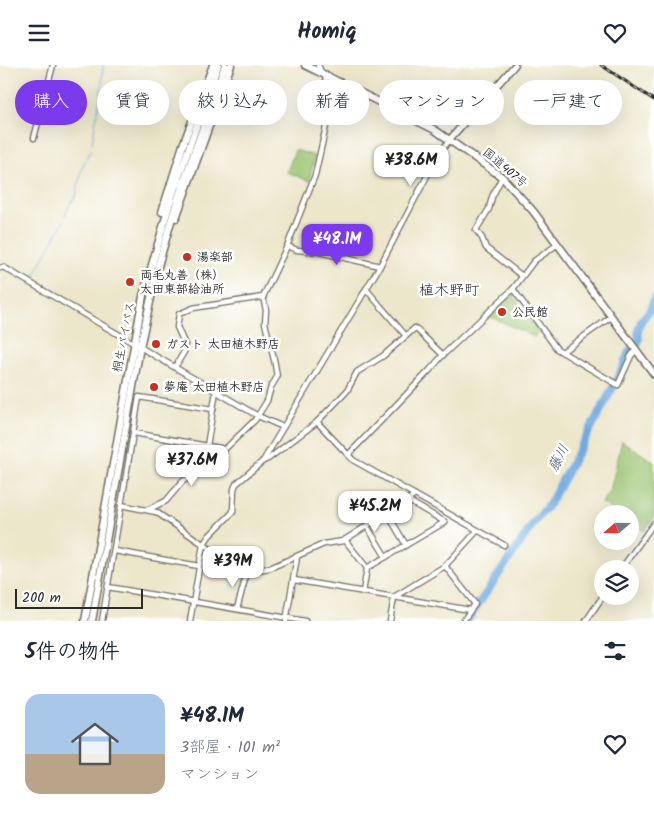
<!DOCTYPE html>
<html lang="ja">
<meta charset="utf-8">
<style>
:root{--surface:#fff;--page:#f6f6f7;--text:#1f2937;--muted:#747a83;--line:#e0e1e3;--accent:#7c3aed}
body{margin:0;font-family:Kalam,"Klee One",sans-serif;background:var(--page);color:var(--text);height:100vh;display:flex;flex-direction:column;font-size:19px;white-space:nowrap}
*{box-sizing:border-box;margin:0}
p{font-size:16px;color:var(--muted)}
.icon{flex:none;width:28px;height:28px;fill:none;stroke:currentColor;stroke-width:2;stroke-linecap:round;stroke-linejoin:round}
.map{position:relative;height:556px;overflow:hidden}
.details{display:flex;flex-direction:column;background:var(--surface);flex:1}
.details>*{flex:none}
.hud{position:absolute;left:15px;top:15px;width:625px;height:45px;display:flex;gap:10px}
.needle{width:32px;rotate:250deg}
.buttons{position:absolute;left:594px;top:440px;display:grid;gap:10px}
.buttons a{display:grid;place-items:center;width:45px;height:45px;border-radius:50%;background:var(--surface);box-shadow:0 5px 20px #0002;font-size:25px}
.scale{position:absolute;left:15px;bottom:12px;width:128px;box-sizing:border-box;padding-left:5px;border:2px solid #2b2b2b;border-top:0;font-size:14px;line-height:18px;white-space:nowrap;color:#2b2b2b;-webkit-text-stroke:4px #fff;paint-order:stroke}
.price{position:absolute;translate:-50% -42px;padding:0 11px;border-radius:10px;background:#fff;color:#222;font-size:16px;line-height:32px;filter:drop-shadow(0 1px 2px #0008)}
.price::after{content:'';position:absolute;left:50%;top:30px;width:15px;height:11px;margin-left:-8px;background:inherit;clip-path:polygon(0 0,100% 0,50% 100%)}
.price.active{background:var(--accent);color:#fff}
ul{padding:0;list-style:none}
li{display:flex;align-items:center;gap:15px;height:125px;padding:0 25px}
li+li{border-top:1px solid var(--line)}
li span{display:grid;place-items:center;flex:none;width:140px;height:100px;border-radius:15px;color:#555}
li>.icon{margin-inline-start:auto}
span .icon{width:60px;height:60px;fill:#fffc;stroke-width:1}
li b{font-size:21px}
h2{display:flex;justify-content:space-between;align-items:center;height:60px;padding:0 25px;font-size:21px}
.tag{padding:0 18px;border-radius:22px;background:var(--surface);box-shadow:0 5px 20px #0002;font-size:18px;line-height:45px}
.tag.active{background:var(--accent);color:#fff}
header{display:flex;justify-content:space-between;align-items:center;height:65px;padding:0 25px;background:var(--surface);font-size:22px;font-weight:700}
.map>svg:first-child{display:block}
.green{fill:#9ac36f;stroke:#62774d}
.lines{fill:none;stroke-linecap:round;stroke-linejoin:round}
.stream{stroke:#6faae0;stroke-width:1}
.river{stroke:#6faae0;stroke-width:8}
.minor-casing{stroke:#6f6c63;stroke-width:7}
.major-casing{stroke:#6f6c63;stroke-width:8}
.highway-casing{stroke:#6f6c63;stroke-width:9}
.minor{stroke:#fff;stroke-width:4.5}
.major{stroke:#fff;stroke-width:5}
.highway{stroke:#fff;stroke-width:6}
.rail-casing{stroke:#2b2b2b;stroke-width:3}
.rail{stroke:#fff;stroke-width:1;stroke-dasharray:4;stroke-linecap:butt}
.poi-dot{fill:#c8321e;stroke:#fff;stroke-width:2}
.labels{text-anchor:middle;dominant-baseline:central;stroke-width:5;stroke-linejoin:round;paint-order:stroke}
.street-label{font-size:12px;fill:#2b2b2b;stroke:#fff}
.poi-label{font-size:12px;font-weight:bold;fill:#2b2b2b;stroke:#fff;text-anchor:start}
.water-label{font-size:14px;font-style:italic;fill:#465e73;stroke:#fff}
.quarter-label{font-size:15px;fill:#2b2b2b;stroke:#fff}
</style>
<header><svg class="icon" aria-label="menu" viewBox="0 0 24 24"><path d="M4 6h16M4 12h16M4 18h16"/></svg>Homiq<svg class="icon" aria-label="heart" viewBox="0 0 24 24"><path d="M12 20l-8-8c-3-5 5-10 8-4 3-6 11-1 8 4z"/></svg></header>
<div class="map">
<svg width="654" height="556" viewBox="0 0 654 556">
<rect width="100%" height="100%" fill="#fff"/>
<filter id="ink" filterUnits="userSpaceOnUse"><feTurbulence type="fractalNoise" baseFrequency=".02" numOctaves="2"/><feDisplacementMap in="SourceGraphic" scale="10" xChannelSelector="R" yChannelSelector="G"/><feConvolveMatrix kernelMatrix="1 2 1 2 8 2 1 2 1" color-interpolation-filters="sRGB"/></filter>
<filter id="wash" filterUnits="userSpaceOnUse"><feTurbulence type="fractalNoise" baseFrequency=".0096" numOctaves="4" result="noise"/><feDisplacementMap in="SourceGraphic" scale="20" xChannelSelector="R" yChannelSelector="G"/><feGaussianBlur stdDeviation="1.12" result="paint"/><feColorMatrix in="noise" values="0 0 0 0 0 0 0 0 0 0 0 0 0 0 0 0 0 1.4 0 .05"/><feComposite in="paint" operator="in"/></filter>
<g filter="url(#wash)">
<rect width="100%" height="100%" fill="#ece6ca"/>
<!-- green -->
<g class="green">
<path d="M295,85L315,91L309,116L287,107Z"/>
<path d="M512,229L539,267L534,272L487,250Z"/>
<path d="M622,376L654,397V453L644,466L630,456V449H619L602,438L611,422Z"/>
</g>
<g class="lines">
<!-- stream -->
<g class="stream">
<path d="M92,78L102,20L103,0"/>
<path d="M65,151L68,142L76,131L82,102L91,85"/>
<path d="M32,215L64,155"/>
</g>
<!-- river -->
<path class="river" d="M467,556L533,459L550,438L616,317L629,287L638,279L639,274L638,266L641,256L650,245L654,233"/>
</g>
</g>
<g filter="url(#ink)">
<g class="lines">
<defs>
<g id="minor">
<path d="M318,0L322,9"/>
<path d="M34,73L53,0"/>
<path d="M502,112L492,132L489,144L476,165L482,173L486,183L522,211"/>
<path d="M287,181L297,185L319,187L380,201"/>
<path d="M0,203L3,202L258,351L283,362"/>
<path d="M366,224L406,271"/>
<path d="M513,224L557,284L562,287L611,252"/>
<path d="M562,287L618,320L631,291L636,285"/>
<path d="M175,302L184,287L185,280L177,262L179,249L193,243L263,232"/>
<path d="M317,357L353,395L504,480"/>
<path d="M134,368L225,384"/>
<path d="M207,381L216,326"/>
<path d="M348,390L429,306L443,290L513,224L534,196L558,179"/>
<path d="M263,396L268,394L317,357L347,326L357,307L383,291L415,263L443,290"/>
<path d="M121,440L156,447L244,507L270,503L324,479L343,476L415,430"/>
<path d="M147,445L166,436L183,416L190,412L225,384L255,355L267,336L271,322L277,312L275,299L265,258L266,245L263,232L288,179L315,110L327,57L325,18L326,11"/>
<path d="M387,448L406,480"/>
<path d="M367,461L386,492"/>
<path d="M345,475L367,503"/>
<path d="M115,486L199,501"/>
<path d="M445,501L475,539L463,556"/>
<path d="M621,504L654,458"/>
<path d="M294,515L470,545"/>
<path d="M108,522L305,556"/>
<path d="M363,527L367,503L445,457L407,435"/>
<path d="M237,544L247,507"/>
<path d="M102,556L139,332L213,344"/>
<path d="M190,556L203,480L209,471L233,447L234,424L236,419L263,396L380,201L437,92L450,74"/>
<path d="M286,556L297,492"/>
<path d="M390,556L394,532L445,501L477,466"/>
<path d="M586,556L603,531"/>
</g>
<path id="major" d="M450,74L515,0"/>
<g id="highway">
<path d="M305,0L435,65L502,112L533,146L654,309"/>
<path d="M162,147L183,80L213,0"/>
<path d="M176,153L231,0"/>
<path d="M85,556L143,231L171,134L218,0"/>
<path d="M92,556L140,282L158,201L177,136L225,0"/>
</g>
</defs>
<!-- minor casing -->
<use href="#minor" class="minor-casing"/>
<!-- major casing -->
<use href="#major" class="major-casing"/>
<!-- highway casing -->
<use href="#highway" class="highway-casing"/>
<!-- minor -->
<use href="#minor" class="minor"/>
<!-- major -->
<use href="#major" class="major"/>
<!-- highway -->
<use href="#highway" class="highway"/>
<defs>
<path id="rail" d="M601,0L654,35"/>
</defs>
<!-- rail casing -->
<use href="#rail" class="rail-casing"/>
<!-- rail -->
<use href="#rail" class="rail"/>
</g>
</g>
<!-- markers -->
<g class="poi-dot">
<circle cx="187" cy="192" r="5"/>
<circle cx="130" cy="217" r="5"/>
<circle cx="502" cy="247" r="5"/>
<circle cx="156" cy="279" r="5"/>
<circle cx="154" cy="322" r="5"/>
</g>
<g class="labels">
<!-- street labels -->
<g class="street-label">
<text transform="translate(505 103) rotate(40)">国道407号</text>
<text transform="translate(124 272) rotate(-79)">桐生バイパス</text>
</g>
<!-- poi labels -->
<g class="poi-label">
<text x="197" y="192">湯楽部</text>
<text x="140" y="210">両毛丸善（株）<tspan x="140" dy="14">太田東部給油所</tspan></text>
<text x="512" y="247">公民館</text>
<text x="166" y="279">ガスト 太田植木野店</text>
<text x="164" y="322">夢庵 太田植木野店</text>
</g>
<!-- water labels -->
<g class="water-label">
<text transform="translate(559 393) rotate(-62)">藤川</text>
</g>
<!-- quarter labels -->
<g class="quarter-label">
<text x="449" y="226">植木野町</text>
</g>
</g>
</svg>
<div class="buttons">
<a><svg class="needle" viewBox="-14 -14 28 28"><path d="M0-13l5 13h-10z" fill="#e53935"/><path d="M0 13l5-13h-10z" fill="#747a83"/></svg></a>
<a><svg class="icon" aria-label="layers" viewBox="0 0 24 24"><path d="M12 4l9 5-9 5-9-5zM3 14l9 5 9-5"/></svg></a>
</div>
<div class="scale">200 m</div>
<b class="price" style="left:411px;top:122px">¥38.6M</b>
<b class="price active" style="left:337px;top:201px">¥48.1M</b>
<b class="price" style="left:192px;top:422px">¥37.6M</b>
<b class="price" style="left:375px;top:468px">¥45.2M</b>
<b class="price" style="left:233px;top:523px">¥39M</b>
<div class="hud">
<a class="tag active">購入</a>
<a class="tag">賃貸</a>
<a class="tag">絞り込み</a>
<a class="tag">新着</a>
<a class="tag">マンション</a>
<a class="tag">一戸建て</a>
</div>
</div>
<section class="details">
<h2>5件の物件<svg class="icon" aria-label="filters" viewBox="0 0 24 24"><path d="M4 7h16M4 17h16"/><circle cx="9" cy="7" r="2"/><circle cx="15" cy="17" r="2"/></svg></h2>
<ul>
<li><span style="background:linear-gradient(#a9c7e8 60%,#b9a48a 0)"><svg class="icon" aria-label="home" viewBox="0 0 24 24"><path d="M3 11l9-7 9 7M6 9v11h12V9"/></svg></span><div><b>¥48.1M</b><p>3部屋 · 101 m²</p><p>マンション</p></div><svg class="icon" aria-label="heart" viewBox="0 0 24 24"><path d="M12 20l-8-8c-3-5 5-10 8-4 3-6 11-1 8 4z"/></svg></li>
</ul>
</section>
